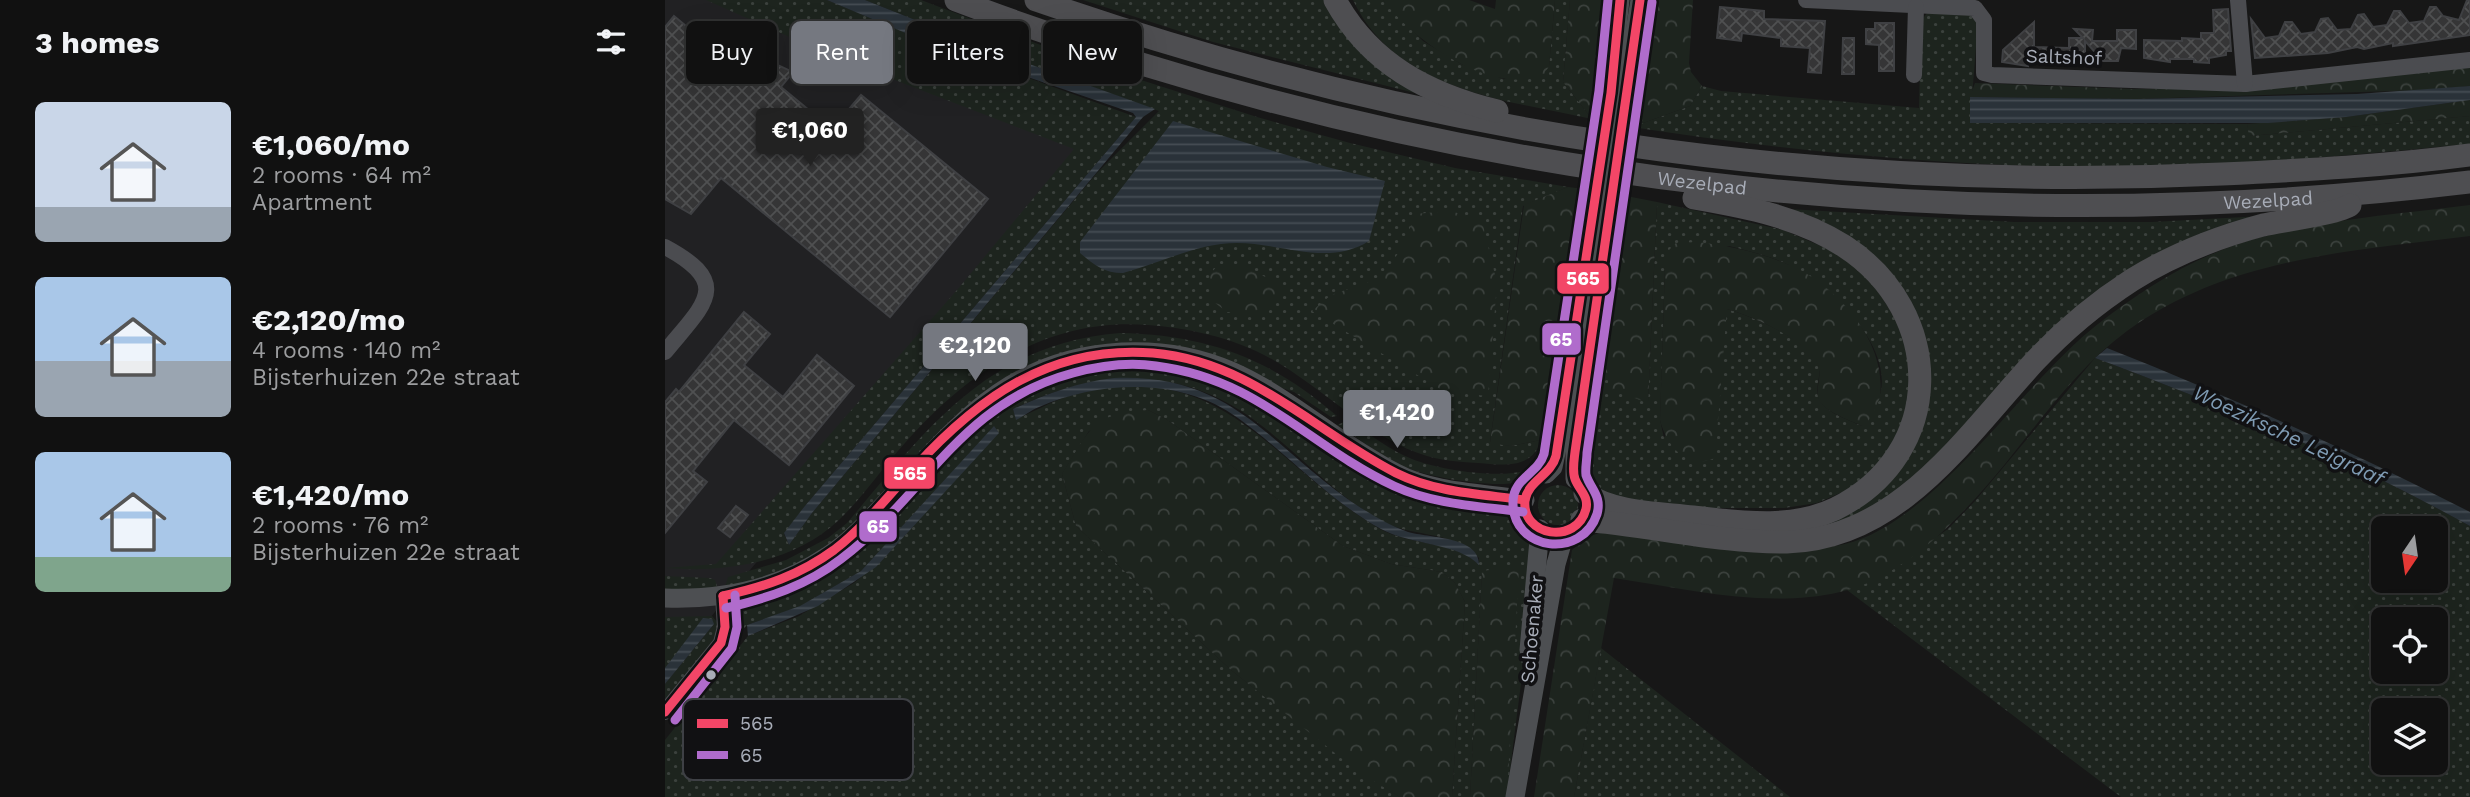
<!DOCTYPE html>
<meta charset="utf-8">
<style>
:root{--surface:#111;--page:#1a1a1a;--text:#f1f3f6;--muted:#9c9d9f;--line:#303131;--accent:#757880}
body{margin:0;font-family:"Work Sans",sans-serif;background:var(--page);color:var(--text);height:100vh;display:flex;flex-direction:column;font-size:26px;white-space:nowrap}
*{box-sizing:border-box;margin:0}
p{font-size:23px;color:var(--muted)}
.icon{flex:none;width:38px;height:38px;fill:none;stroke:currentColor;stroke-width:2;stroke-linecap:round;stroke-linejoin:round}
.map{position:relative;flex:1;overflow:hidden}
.panel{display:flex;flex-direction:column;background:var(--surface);width:665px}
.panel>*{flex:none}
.guide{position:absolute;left:21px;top:21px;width:665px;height:63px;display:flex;gap:14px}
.needle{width:46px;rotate:193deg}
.controls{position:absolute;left:1706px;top:516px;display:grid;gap:14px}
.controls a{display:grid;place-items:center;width:77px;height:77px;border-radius:10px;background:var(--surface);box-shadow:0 7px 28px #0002,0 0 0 2px var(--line);font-size:35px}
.price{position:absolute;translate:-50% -60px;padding:0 16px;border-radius:7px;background:var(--accent);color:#fff;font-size:23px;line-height:46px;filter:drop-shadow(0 2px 4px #0008)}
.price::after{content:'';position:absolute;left:50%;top:42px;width:21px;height:16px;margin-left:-10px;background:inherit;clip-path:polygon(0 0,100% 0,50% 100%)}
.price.active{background:#222;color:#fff}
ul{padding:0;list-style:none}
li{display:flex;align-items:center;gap:21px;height:175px;padding:0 35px}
li span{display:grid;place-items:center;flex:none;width:196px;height:140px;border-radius:10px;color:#555}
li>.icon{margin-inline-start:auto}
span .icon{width:84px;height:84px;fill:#fffc;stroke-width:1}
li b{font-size:30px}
h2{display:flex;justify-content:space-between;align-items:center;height:84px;padding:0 35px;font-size:30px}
.chip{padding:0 24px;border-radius:10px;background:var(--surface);box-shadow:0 7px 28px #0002,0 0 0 2px var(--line);font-size:24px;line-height:63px}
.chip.active{background:var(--accent);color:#fff}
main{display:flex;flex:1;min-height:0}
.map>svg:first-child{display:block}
.built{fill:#212123}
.grass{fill:url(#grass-dots);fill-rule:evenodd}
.forest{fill:url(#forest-crowns)}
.water{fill:url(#water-rules)}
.building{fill:url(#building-cross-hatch);stroke:#3f4043;stroke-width:2}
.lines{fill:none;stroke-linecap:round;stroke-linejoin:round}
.minor{stroke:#4b4c50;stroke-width:16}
.major{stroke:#4d4f52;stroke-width:19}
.highway{stroke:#4e4e51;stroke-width:23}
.major-bridge{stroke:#4d4f52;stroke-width:19}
.bus-1-casing{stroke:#111113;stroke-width:14}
.bus-2-casing{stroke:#111113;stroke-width:14}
.bus-1{stroke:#f34667;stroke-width:9}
.bus-2{stroke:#b06ccc;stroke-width:9}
.bus-dot{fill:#a8adb8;stroke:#111113;stroke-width:2.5}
.labels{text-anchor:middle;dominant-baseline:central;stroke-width:7;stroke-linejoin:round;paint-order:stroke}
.street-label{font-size:19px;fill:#a8adb8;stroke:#111113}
.water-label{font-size:21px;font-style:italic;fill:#7f9bb3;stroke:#111113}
.key{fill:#111113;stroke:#3e4045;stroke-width:2}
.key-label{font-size:19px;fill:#a8adb8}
.line-badge{stroke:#111113;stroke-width:2.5}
.badge-label{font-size:19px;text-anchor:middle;font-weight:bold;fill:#fff}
</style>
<main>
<section class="panel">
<h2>3 homes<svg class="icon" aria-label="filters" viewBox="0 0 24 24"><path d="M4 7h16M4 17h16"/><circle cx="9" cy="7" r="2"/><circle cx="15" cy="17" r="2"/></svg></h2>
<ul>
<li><span style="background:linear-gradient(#c9d6e8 75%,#9aa5b1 0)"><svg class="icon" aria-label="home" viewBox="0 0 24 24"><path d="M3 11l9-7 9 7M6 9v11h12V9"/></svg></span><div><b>€1,060/mo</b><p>2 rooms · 64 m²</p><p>Apartment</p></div></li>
<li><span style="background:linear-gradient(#a9c7e8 60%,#9aa5b1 0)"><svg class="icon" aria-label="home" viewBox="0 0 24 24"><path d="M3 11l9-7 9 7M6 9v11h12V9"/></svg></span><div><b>€2,120/mo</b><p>4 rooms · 140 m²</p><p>Bijsterhuizen 22e straat</p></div></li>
<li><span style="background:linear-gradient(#a9c7e8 75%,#7fa58c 0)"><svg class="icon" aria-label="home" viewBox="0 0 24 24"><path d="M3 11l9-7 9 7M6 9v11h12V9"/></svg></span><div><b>€1,420/mo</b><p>2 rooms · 76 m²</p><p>Bijsterhuizen 22e straat</p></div></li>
</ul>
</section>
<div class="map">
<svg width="1805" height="797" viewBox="0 0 1805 797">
<defs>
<pattern id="grass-dots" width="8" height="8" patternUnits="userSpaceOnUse" patternTransform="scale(1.75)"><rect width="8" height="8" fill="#1d241e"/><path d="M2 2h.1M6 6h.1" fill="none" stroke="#3b413d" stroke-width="1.8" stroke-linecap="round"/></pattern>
<pattern id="forest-crowns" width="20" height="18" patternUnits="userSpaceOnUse" patternTransform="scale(1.75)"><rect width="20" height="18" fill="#1d241e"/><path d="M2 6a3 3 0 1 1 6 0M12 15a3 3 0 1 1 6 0" fill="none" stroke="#3b413d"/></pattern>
<pattern id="water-rules" width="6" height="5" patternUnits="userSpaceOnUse" patternTransform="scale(1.75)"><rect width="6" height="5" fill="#2a3239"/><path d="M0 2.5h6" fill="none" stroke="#464d54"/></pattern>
<pattern id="building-cross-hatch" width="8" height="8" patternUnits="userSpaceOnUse" patternTransform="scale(1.75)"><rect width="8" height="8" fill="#353536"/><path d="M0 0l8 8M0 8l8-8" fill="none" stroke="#4f5051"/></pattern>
</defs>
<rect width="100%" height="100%" fill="#171717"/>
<!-- built -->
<path class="built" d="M0,0H142L451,131L0,672Z"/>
<!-- grass -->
<g class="grass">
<path d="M41,0H162L258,40L471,117L139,507L119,534L124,545L147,513L431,174L494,111L336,54L200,0H256L429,65L592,117L685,143L790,168L903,187L858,206L825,442L845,446L876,440C869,464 848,466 825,464C804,462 782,462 762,456C702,439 648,377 591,351C556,335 520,328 483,325C382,317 303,372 240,443C217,468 198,497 174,520C128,563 60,573 0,568L51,564L292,290L409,149L165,55Z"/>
<path d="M418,0H662L758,95L548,42Z"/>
<path d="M688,0H718L758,41L796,64L839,79L884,66L890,0H905L898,82L927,119C841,100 731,91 688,0Z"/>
<path d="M1262,13L1303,14L1313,21L1305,123L1582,124L1585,136L1805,116V144C1669,157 1530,170 1393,167C1251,163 1107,149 967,127L1025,106L1037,86L1056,91L1254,108L1256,21Z"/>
<path d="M992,202L1118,230L1170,252L1200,274L1219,300L1245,346L1247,407L1213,468L1187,488L1152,503L1119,508H1023L948,499L925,484L917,471L922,389L935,333L953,219L941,372L983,402ZM1064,246C1087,252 1111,257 1131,269C1169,290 1231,349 1214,398C1211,408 1202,417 1197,426C1184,420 1157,412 1153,396C1150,387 1157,375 1153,364C1144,339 1085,316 1062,309L999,438L995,420L1000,266Z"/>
<path d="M1123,209L1349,222H1487L1598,216L1477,270L1283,453L1186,524L1131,530L1198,504L1225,481L1247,449L1251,316Z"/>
<path d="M922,226L888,451C884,464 872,476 859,481C834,490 761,477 737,466C713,455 694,438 672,425L679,422L685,424C707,434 725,451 747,459C774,470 838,480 865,469C877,464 880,455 884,444Z"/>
<path d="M455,333C542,335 605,358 672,416L666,417L629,392L488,345L328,386L288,417L189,526L152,554L113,574L60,587L63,577L121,560L163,538L182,523C262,429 322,344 455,333Z"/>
<path d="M1430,358C1558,405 1685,460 1805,526V797H1456L1182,590L1215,575L1283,529L1310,501ZM1718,528H1771V581H1718ZM1718,620H1771V672H1718ZM1718,710H1771V763H1718Z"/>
<path d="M455,361C513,362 549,373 601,397L603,403L641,429H648L741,488L788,501L838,509L850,515L868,537L861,644L842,793L817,572L805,797H787L800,602L790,583L777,572L726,564L678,546L501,419L483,410L424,431L397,474L411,526L566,670L695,772L735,797H0V740L83,636L134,616L189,583L221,556L333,432L329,427L196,571L134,607L82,625L71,638L65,635V610L70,604C109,594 149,580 181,555C283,475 304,377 455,361ZM466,378C491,380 516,382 539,392C610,419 654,489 721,523C749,537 795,532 814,558L813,564C793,542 743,545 715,529C604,464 557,352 404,396C385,402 369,412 351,419L348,409C387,391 423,379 466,378Z"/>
<circle cx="893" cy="505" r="20"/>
<path d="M0,576L45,578L50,580L53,589L0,591Z"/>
<path d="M47,616L53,623L50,640L0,703V684L49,624L0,668V617Z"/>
<path d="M936,648L1125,797H909Z"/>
</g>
<!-- forest -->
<g class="forest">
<path d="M718,0H804L830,9L831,0H890L884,66L879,75C826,96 749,41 718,0Z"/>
<path d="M905,0H949L932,120L927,119L898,82Z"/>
<path d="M986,0H1028L1024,63L1026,72L1037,86L1025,106L967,127Z"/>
<path d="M1805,66V86L1762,90L1471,99L1305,97L1310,83L1469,89L1592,88Z"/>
<path d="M1805,100V116L1584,136L1582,124L1681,117Z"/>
<path d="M903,187L919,189L876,440L845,446L825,443L859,205Z"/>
<path d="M956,195L992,202L983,403L945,389L941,372Z"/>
<path d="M1805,205V236C1686,251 1562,258 1462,331C1414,366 1377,418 1340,464C1300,513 1240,578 1175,592C1101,609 1023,589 949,578L909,797H869L907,550L922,537L938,532C980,536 1023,540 1065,544C1104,547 1142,553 1180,544C1269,523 1358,382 1433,324C1474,292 1521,262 1570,245C1644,220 1728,215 1805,205Z"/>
<path d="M786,211L817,221L832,283L823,396L780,392L647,311L666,295L718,277L742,239L749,214Z"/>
<path d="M1033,242C1066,246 1097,253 1127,266C1173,287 1222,342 1215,396C1213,406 1206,416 1201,425L1197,426C1185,420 1156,411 1153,397C1151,387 1157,376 1153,365C1144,340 1086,316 1062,309L1050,458C1021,471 1001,444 995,420L1000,266L1003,251L1011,243Z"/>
<path d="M554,264C579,265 596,273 616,287L614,298L594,316L562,312L545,299V274Z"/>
<path d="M483,410L501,419L678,546L726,564L777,572L790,583L800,602L787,797H735L695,773L566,670L411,526L397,474C426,429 425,414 483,410Z"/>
<path d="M854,566L842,797H805L817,571Z"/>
</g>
<!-- water -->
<g class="water">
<path d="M162,0H200L336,54L490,109L478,117L147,513L124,545L119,533L139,507L471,117L468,113L269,45Z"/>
<path d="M1805,86V100L1681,117L1603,123H1305V97L1471,99L1692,94Z"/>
<path d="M508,121L662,167L720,181L704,241C663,267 617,243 572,243C533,243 495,263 458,273C439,273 429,265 415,253V242Z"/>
<path d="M1442,348C1566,397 1686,451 1805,512V526C1685,460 1558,405 1430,358Z"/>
<path d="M449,378C571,373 607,450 696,508C711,517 726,526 743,532C763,538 815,536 814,565C794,543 745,545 716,529C663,500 622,453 573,418C518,377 435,380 374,407C366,410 359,416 351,420L348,409C381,394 413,382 449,378Z"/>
<path d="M329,426L334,433L324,444L211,567L153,606L83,636L82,625L135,606L196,571Z"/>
<path d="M38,618L47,619L49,624L0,684V668Z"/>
</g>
<!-- building -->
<g class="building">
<path d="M1802,0H1805V35L1728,46V43L1699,49L1692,47L1663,53L1590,58L1586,19L1600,38L1614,36L1620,22H1627L1636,34L1650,32L1656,19L1663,18L1672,30L1686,29L1693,15L1699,14L1708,27L1722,25L1729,11H1735L1744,23L1759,21L1765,7H1771L1778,16L1794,20Z"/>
<path d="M1055,7L1099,11V19L1160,21L1156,73L1143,72L1145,48L1116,46V38L1077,33L1076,41L1052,38Z"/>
<path d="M1563,9L1566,51H1561V55L1544,58V63L1529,62V59H1505V62L1479,58V40L1517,41V38L1536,39V33H1549L1548,10Z"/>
<path d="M9,16L56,55L65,43L128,72L116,87L167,129L196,95L323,199L225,317L56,178L26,214L0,199V27Z"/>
<path d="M1369,22V47L1404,48V38H1418L1409,29L1428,30L1427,41H1452V30H1471V49L1456,48L1453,61H1438L1420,41V60H1384V63L1363,62V66L1337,62L1338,50Z"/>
<path d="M1210,23H1229V71H1214V45L1201,44V29H1210Z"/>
<path d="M1178,38H1189V74H1177Z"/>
<path d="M79,312L105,334L79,365L118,397L152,355L189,386L124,465L69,420L28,471L42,482L0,533V402L11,389L14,392Z"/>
<path d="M71,506L83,515L65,537L53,528Z"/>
</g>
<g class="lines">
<!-- minor -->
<g class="minor">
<path d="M1141,0L1310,8L1319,20V73L1327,75L1580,84L1805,60"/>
<path d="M1573,0L1580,84"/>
<path d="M1249,75L1251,7"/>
<path d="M0,247C69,284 39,304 0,352"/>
<path d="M0,712L56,643L60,627L58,596"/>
</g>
<!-- major -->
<g class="major">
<path d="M943,111L955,0"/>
<path d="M957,114L975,0"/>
<path d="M881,474L888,467L892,448L929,200"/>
<path d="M910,479V452L944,202"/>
<path d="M0,598C57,600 113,589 161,557C187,541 206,518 227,496C296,421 346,358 457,352C582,346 632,421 731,473C768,493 819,493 860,500"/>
<path d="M864,650L875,529"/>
<path d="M850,797L891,564L900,533"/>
</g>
<!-- highway -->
<g class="highway">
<path id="s1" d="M291,0C773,183 1294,244 1805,182"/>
<path d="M371,0C753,134 1153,193 1557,174C1640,170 1723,166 1805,155"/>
<path d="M670,0C705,64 763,94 832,111"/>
<path d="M920,493C947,513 995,513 1028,517C1074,522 1126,530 1170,509C1282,454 1281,312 1179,246C1134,217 1081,207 1029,198"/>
<path d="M917,520C985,525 1053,543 1122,542C1235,539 1301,435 1370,361C1398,331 1433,302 1467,280C1507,255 1553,237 1598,225C1616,221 1675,213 1685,205"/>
</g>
<!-- major-bridge -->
<g class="major-bridge">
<path d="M929,200L943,111"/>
<path d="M944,202L957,114"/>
</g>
<defs>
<g id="bus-1">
<path d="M955,0L946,93L891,456C886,475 863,481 860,500C856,537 912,545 921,509C924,496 914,490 910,479C907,471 909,461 910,452L975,0"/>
<path d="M58,596C99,587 135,575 169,550C200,526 224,495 250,467C315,396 387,345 488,353C585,361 649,431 731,473C771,493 817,494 860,500"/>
<path d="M0,712L56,643L60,627L58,596"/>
</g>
<g id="bus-2">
<path d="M943,0L934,91L879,454C873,474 848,478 848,502C847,551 917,560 932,514C937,496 926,490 921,475C920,468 922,460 922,453L987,2"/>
<path d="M61,608C103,598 141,586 176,559C261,495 295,403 408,373C434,366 464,362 491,366C594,379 642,445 729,486C770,505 815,506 858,512"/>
<path d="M10,720L67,648L72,627L70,595"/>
</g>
</defs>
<!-- bus-1 casing -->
<use href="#bus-1" class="bus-1-casing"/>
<!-- bus-2 casing -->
<use href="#bus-2" class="bus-2-casing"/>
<!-- bus-1 -->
<use href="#bus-1" class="bus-1"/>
<!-- bus-2 -->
<use href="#bus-2" class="bus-2"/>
</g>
<!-- markers -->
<circle class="bus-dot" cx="46" cy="675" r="6"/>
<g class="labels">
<!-- street labels -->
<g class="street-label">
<text transform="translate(1399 57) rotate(2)">Saltshof</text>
<text stroke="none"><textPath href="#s1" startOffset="770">Wezelpad</textPath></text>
<text stroke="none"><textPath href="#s1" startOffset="1337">Wezelpad</textPath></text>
<text transform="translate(867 629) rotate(-85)">Schoenaker</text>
</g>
<!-- water labels -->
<g class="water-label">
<text transform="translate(1624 435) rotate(25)">Woeziksche Leigraaf</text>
</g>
</g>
<!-- legend -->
<rect x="18" y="699" width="230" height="81" rx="10" class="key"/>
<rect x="32" y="719" width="31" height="9" fill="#f34667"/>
<rect x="32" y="751" width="31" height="8" fill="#b06ccc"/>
<g class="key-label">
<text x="75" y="730">565</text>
<text x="75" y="762">65</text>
</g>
<g class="line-badge">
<rect x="891" y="262" width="54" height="33" rx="7" fill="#f34667"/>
<rect x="876" y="322" width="41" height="34" rx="7" fill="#b06ccc"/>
<rect x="218" y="456" width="53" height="34" rx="7" fill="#f34667"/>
<rect x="193" y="510" width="40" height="33" rx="7" fill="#b06ccc"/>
</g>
<g class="badge-label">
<text x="918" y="285">565</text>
<text x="896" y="346">65</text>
<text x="245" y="480">565</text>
<text x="213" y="533">65</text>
</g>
</svg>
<div class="controls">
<a><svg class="needle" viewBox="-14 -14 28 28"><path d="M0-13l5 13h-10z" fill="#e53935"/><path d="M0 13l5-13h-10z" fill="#9c9d9f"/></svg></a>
<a><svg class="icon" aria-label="locate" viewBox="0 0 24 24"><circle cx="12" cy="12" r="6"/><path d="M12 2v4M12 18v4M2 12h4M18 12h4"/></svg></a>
<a><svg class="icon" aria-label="layers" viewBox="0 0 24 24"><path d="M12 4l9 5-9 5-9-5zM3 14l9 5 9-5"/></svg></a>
</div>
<b class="price active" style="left:145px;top:168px">€1,060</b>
<b class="price" style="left:310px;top:383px">€2,120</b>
<b class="price" style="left:732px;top:450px">€1,420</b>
<div class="guide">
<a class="chip">Buy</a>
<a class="chip active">Rent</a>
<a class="chip">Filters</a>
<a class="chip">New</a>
</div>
</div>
</main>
